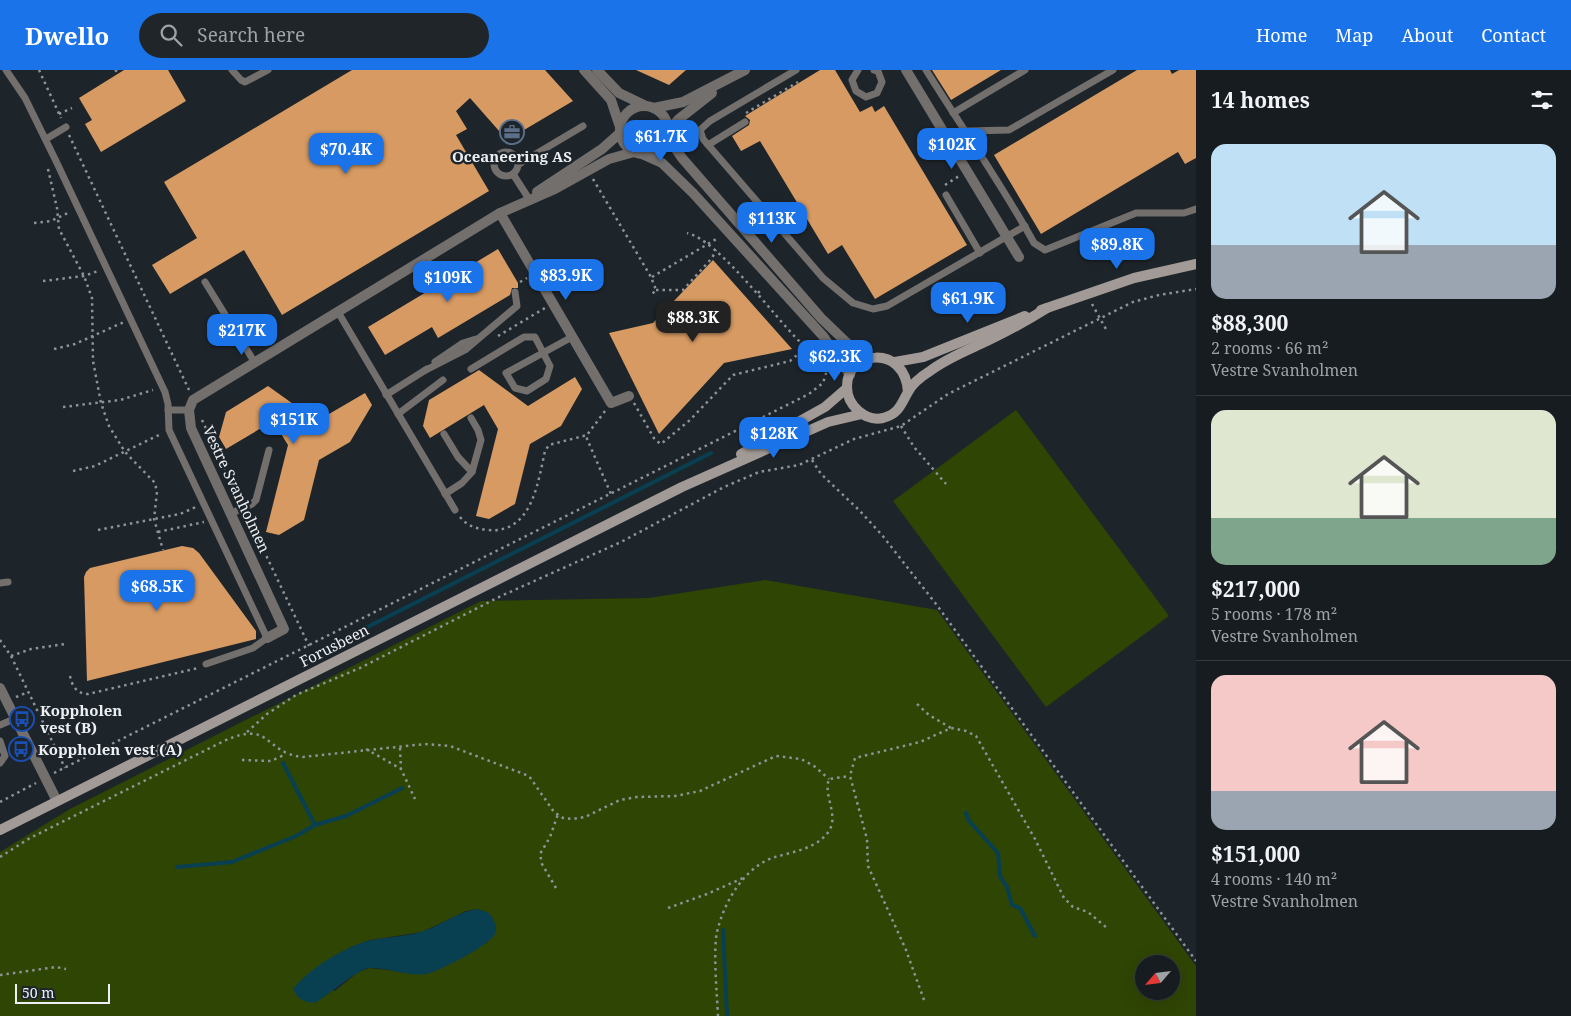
<!DOCTYPE html>
<meta charset="utf-8">
<style>
:root{--surface:#161c20;--page:#1f2529;--text:#f1f3f6;--muted:#9ea1a5;--line:#353a3e;--accent:#1a73e8}
body{margin:0;font-family:"Noto Serif",serif;background:var(--page);color:var(--text);height:100vh;display:flex;flex-direction:column;font-size:19px;white-space:nowrap}
*{box-sizing:border-box;margin:0}
p{font-size:16px;color:var(--muted)}
.icon{flex:none;width:28px;height:28px;fill:none;stroke:currentColor;stroke-width:2;stroke-linecap:round;stroke-linejoin:round}
.map{position:relative;flex:1;overflow:hidden}
.panel{display:flex;flex-direction:column;background:var(--surface);width:375px}
.panel>*{flex:none}
.needle{width:32px;rotate:242deg}
.controls{position:absolute;left:1135px;top:885px;display:grid;gap:10px}
.controls a{display:grid;place-items:center;width:45px;height:45px;border-radius:50%;background:var(--surface);box-shadow:0 5px 20px #0002,0 0 0 1px var(--line);font-size:25px}
.scale{position:absolute;left:15px;bottom:12px;width:95px;box-sizing:border-box;padding-left:5px;border:2px solid #ecf0f4;border-top:0;font-size:14px;line-height:18px;white-space:nowrap;color:#ecf0f4;-webkit-text-stroke:4px #1e252a;paint-order:stroke}
.price{position:absolute;translate:-50% -42px;padding:0 11px;border-radius:10px;background:var(--accent);color:#fff;font-size:16px;line-height:32px;filter:drop-shadow(0 1px 2px #0008)}
.price::after{content:'';position:absolute;left:50%;top:30px;width:15px;height:11px;margin-left:-8px;background:inherit;clip-path:polygon(0 0,100% 0,50% 100%)}
.price.selected{background:#222;color:#fff}
ul{padding:0;list-style:none}
li{display:grid;align-content:center;gap:10px;height:265px;padding:0 15px}
li+li{border-top:1px solid var(--line)}
li span{display:grid;place-items:center;height:155px;border-radius:15px;color:#555}
li>.icon{margin-inline-start:auto}
span .icon{width:90px;height:90px;fill:#fffc;stroke-width:1}
li b{font-size:21px}
h2{display:flex;justify-content:space-between;align-items:center;height:60px;padding:0 15px;font-size:21px}
header{display:flex;align-items:center;gap:30px;box-sizing:border-box;height:70px;padding:0 25px;background:var(--accent);color:#fff}
header strong{font-size:24px}
nav{display:flex;gap:28px;margin-inline-start:auto;font-size:18px}
.search{width:350px;height:45px;background:var(--page);display:flex;align-items:center;gap:12px;box-sizing:border-box;padding:0 18px;border-radius:28px;color:var(--muted);font-size:19px}
main{display:flex;flex:1;min-height:0}
.map>svg:first-child{display:block}
.green{fill:#2f4504;fill-rule:evenodd}
.water{fill:#083f51}
.lines{fill:none;stroke-linecap:round;stroke-linejoin:round}
.stream{stroke:#083f51;stroke-width:4}
.building{fill:#d69a62}
.path{stroke:#8e9397;stroke-width:2.5;stroke-dasharray:2.5 4;stroke-linecap:butt}
.lane{stroke:#736f6d;stroke-width:7}
.street{stroke:#736f6d;stroke-width:10}
.secondary{stroke:#a19a96;stroke-width:10}
.labels{text-anchor:middle;dominant-baseline:central;stroke-width:5;stroke-linejoin:round;paint-order:stroke}
.poi-label{font-size:15px;font-weight:bold;fill:#ecf0f4;stroke:#1e252a;text-anchor:start}
.street-label{font-size:15px;fill:#ecf0f4;stroke:#1e252a}
</style>
<header>
<strong>Dwello</strong>
<div class="search"><svg class="icon" aria-label="search" viewBox="0 0 24 24"><circle cx="10" cy="10" r="6"/><path d="M15 15l6 6"/></svg>Search here</div>
<nav><a>Home</a><a>Map</a><a>About</a><a>Contact</a></nav>
</header>
<main>
<div class="map">
<svg width="1196" height="946" viewBox="0 0 1196 946">
<rect width="100%" height="100%" fill="#1e252a"/>
<!-- green -->
<g class="green">
<path d="M1016,340L1169,546L1046,637L893,431Z"/>
<path d="M765,510L937,540L1196,896V946H0V782L70,739L481,531L649,528ZM477,839L489,843L488,872L427,904L369,898L357,903L335,921L301,910L351,877L370,870L422,862L466,841ZM1144,894H1171V921H1144Z"/>
</g>
<!-- water -->
<path class="water" d="M477,839L489,843C493,849 499,857 495,864C490,875 438,902 426,904C407,907 388,897 369,898C358,899 327,926 315,933C304,932 298,930 293,919C310,898 344,877 371,870C387,867 404,867 420,862C440,857 456,842 477,839Z"/>
<g class="lines">
<!-- stream -->
<g class="stream">
<path d="M332,575L711,383"/>
<path d="M283,693L315,755"/>
<path d="M966,743L969,751L998,783L1000,806L1007,817L1012,835L1020,838L1035,866"/>
<path d="M177,797L232,792L296,766L315,755L346,746L402,718"/>
<path d="M723,860L727,946"/>
</g>
</g>
<!-- building -->
<g class="building">
<path d="M124,0H168L186,31L101,82L85,54L92,50L79,28Z"/>
<path d="M352,0H545L573,31L507,70L470,28L456,41L467,59L456,65L489,121L282,245L244,180L170,224L152,195L197,168L164,112Z"/>
<path d="M636,0H686L669,15Z"/>
<path d="M820,0H835L860,42L872,36L875,42L884,36L967,175L875,229L842,175L828,184L760,71L741,81L732,66L749,55L750,50L745,46Z"/>
<path d="M932,0H1001L951,30Z"/>
<path d="M1137,0H1170L1172,4L1179,0H1196V88L1185,94L1178,82L1041,164L994,85Z"/>
<path d="M498,179L518,213V218H512L510,225L438,268L432,257L385,285L368,257Z"/>
<path d="M713,190L792,279L724,293L659,364L609,263L653,253Z"/>
<path d="M479,300L528,336L575,307L582,319L561,356L530,374L515,434L489,449L476,446L498,359L484,335L430,368L423,356L429,330Z"/>
<path d="M268,316L317,351L365,323L372,335L350,372L319,390L304,450L279,465L266,462L288,375L273,351L226,379L219,367L226,342Z"/>
<path d="M182,476L193,478L199,483L256,561V569L87,611L84,507L86,502L90,498Z"/>
</g>
<g class="lines">
<!-- path -->
<g class="path">
<path d="M39,0L61,48"/>
<path d="M115,0L119,3"/>
<path d="M746,43L798,12"/>
<path d="M59,44L72,38"/>
<path d="M69,65L189,320"/>
<path d="M48,99L57,138L59,159L84,206L92,228L93,291L101,333L109,356L125,382L155,413L157,422L154,449L163,480"/>
<path d="M593,109L651,207L656,220L652,224"/>
<path d="M945,115L959,106"/>
<path d="M34,153L51,151L70,142"/>
<path d="M652,207L718,168"/>
<path d="M43,211L84,206L98,201"/>
<path d="M520,212L527,208"/>
<path d="M656,220H683L712,188L716,180"/>
<path d="M758,223L762,219"/>
<path d="M1092,234L1107,261"/>
<path d="M498,266L545,238"/>
<path d="M54,279L75,274L124,252"/>
<path d="M634,333L655,370L661,374L690,350L733,305L790,291L802,281L799,271C775,247 717,169 687,163"/>
<path d="M63,337L120,330L153,320"/>
<path d="M605,341L587,365V369L611,424"/>
<path d="M202,350L239,429"/>
<path d="M901,356L914,377L946,414"/>
<path d="M812,390L821,404L859,440L882,465L936,534L1196,891"/>
<path d="M73,401L95,396L161,364"/>
<path d="M247,445L309,576"/>
<path d="M460,447C467,456 477,459 488,460C532,464 538,412 545,381L549,375L587,365"/>
<path d="M98,460L180,444L196,437"/>
<path d="M158,462L204,452"/>
<path d="M0,570L11,586L65,698"/>
<path d="M11,586L31,579L65,574"/>
<path d="M70,606C72,616 77,624 88,624L198,598"/>
<path d="M16,627L28,622"/>
<path d="M917,634L929,645L951,658"/>
<path d="M247,662L267,644L296,625L360,598L501,526L621,472L724,417L759,402L799,395L854,369L901,356L948,324L1133,232L1159,225L1196,219"/>
<path d="M400,678L401,699L415,729"/>
<path d="M366,679L401,699"/>
<path d="M242,690L271,691L286,684"/>
<path d="M54,703L809,324L823,313L829,294"/>
<path d="M0,732L36,713"/>
<path d="M0,787L30,768L224,671C272,649 263,683 303,687L425,674L450,676L529,706L554,742L563,748L573,749L585,747L620,730L637,727L675,726L700,721L776,686L801,689L814,696L829,709"/>
<path d="M556,818L542,794L540,784L550,767L558,744"/>
<path d="M668,838L707,824L743,808"/>
<path d="M0,905L56,897L66,899"/>
<path d="M924,930L906,880L868,796L867,769L850,706L855,688L920,672L951,658L966,661L976,666L1035,769L1064,828L1073,837L1088,842L1107,858"/>
<path d="M718,946C717,926 713,880 717,862C724,832 744,797 775,787C793,782 818,778 829,761C839,745 823,725 829,709L850,706"/>
</g>
<!-- lane -->
<g class="lane">
<path d="M6,0L25,28L56,91L165,322L168,334L169,360L267,568L253,578L206,594"/>
<path d="M232,0L241,10L245,12L268,0"/>
<path d="M796,0L710,51L700,60L703,69L823,208L853,233L873,239L887,236L1025,156"/>
<path d="M858,0L852,10L856,21L866,27L877,23L882,12L878,1L874,0"/>
<path d="M926,0C962,58 1001,113 1034,173L1045,180L1136,143H1184L1196,139"/>
<path d="M953,43L1025,0"/>
<path d="M46,69L66,57"/>
<path d="M949,70L967,61L1009,60L1113,0"/>
<path d="M708,75L745,52"/>
<circle cx="506" cy="94" r="12"/>
<path d="M519,94L583,56"/>
<path d="M513,104L529,129"/>
<path d="M946,125L980,183"/>
<path d="M205,212L255,293"/>
<path d="M338,242L455,440"/>
<path d="M435,292L463,273L476,269"/>
<path d="M471,299L524,267H535L550,296L546,309L527,321L515,318L506,303C528,291 550,279 572,267"/>
<path d="M424,301L465,280L517,236L515,222"/>
<path d="M386,325L427,299"/>
<path d="M168,340H189"/>
<path d="M398,344L443,310"/>
<path d="M444,364L458,387L472,402"/>
<path d="M445,424L462,413L472,402L481,370L478,360L471,348"/>
<path d="M232,443L252,434L256,430L269,380"/>
<path d="M0,513L8,512"/>
<path d="M0,655L14,649"/>
<path d="M0,671L5,686L0,693"/>
</g>
<!-- street -->
<g class="street">
<path d="M584,0L611,30L620,57"/>
<path d="M597,0L619,23L644,35"/>
<path d="M906,0L1019,187"/>
<circle cx="644" cy="60" r="24"/>
<path d="M654,38L683,32L745,0"/>
<path d="M668,61L679,49L712,23"/>
<path d="M668,62L671,72L682,88L821,248L847,273L869,289"/>
<path d="M642,84L662,93L693,123L823,266L850,305"/>
<path d="M537,122L602,79L620,63"/>
<path d="M500,143L611,333L629,326"/>
<path d="M267,568L284,559L191,358L189,340L193,330L500,143L555,119L609,89L634,82"/>
<path d="M0,618L57,731"/>
</g>
<!-- secondary -->
<g class="secondary">
<path d="M1041,240L1134,208L1196,194"/>
<path d="M895,292L923,287L1025,246"/>
<path d="M908,322C905,273 846,281 847,317C847,335 865,352 883,348C899,344 901,334 908,322C912,314 922,306 930,301C947,288 968,280 987,271C1008,261 1028,250 1047,238"/>
<path d="M741,384L825,337L847,318"/>
<path d="M0,760L682,417L828,352L862,344"/>
</g>
</g>
<!-- icons -->
<defs>
<symbol id="office-ring" viewBox="-11 -11 22 22"><circle r="9.5" fill="#1e252a" stroke="#5c6f8a" stroke-width="1.5"/><path d="M-6-3h4V-5.5h4V-3h4V5H-6ZM-1-4.5V-3h2v-1.5ZM-6 0V1H6V0Z" fill="#5c6f8a"/></symbol>
<symbol id="bus-ring" viewBox="-11 -11 22 22"><circle r="9.5" fill="#1e252a" stroke="#1a4fb4" stroke-width="1.5"/><path d="M-5-6H5V4H4V6H2V4H-2V6H-4V4H-5ZM-3.5-4V0h7V-4ZM-3.5 1.2v1.5H-2V1.2ZM2 1.2v1.5H3.5V1.2Z" fill="#1a4fb4"/></symbol>
</defs>
<g fill-rule="evenodd">
<use href="#office-ring" x="498" y="48" width="28" height="28"/>
<use href="#bus-ring" x="8" y="635" width="28" height="28"/>
<use href="#bus-ring" x="7" y="665" width="28" height="28"/>
</g>
<g class="labels">
<!-- poi labels -->
<g class="poi-label">
<text x="512" y="86" text-anchor="middle">Oceaneering AS</text>
<text x="40" y="640">Koppholen<tspan x="40" dy="17">vest (B)</tspan></text>
<text x="38" y="679">Koppholen vest (A)</text>
</g>
<!-- street labels -->
<g class="street-label">
<text transform="translate(237 419) rotate(65)">Vestre Svanholmen</text>
<text transform="translate(334 575) rotate(-27)">Forusbeen</text>
</g>
</g>
</svg>
<div class="controls">
<a><svg class="needle" viewBox="-14 -14 28 28"><path d="M0-13l5 13h-10z" fill="#e53935"/><path d="M0 13l5-13h-10z" fill="#9ea1a5"/></svg></a>
</div>
<div class="scale">50 m</div>
<b class="price" style="left:661px;top:92px">$61.7K</b>
<b class="price" style="left:952px;top:100px">$102K</b>
<b class="price" style="left:346px;top:105px">$70.4K</b>
<b class="price" style="left:772px;top:174px">$113K</b>
<b class="price" style="left:1117px;top:200px">$89.8K</b>
<b class="price" style="left:566px;top:231px">$83.9K</b>
<b class="price" style="left:448px;top:233px">$109K</b>
<b class="price" style="left:968px;top:254px">$61.9K</b>
<b class="price selected" style="left:693px;top:273px">$88.3K</b>
<b class="price" style="left:242px;top:286px">$217K</b>
<b class="price" style="left:835px;top:312px">$62.3K</b>
<b class="price" style="left:294px;top:375px">$151K</b>
<b class="price" style="left:774px;top:389px">$128K</b>
<b class="price" style="left:157px;top:542px">$68.5K</b>
</div>
<section class="panel">
<h2>14 homes<svg class="icon" aria-label="filters" viewBox="0 0 24 24"><path d="M4 7h16M4 17h16"/><circle cx="9" cy="7" r="2"/><circle cx="15" cy="17" r="2"/></svg></h2>
<ul>
<li><span style="background:linear-gradient(#bfe0f5 65%,#9aa5b1 0)"><svg class="icon" aria-label="home" viewBox="0 0 24 24"><path d="M3 11l9-7 9 7M6 9v11h12V9"/></svg></span><div><b>$88,300</b><p>2 rooms · 66 m²</p><p>Vestre Svanholmen</p></div></li>
<li><span style="background:linear-gradient(#dfe7d0 70%,#7fa58c 0)"><svg class="icon" aria-label="home" viewBox="0 0 24 24"><path d="M3 11l9-7 9 7M6 9v11h12V9"/></svg></span><div><b>$217,000</b><p>5 rooms · 178 m²</p><p>Vestre Svanholmen</p></div></li>
<li><span style="background:linear-gradient(#f6c9c9 75%,#9aa5b1 0)"><svg class="icon" aria-label="home" viewBox="0 0 24 24"><path d="M3 11l9-7 9 7M6 9v11h12V9"/></svg></span><div><b>$151,000</b><p>4 rooms · 140 m²</p><p>Vestre Svanholmen</p></div></li>
</ul>
</section>
</main>
